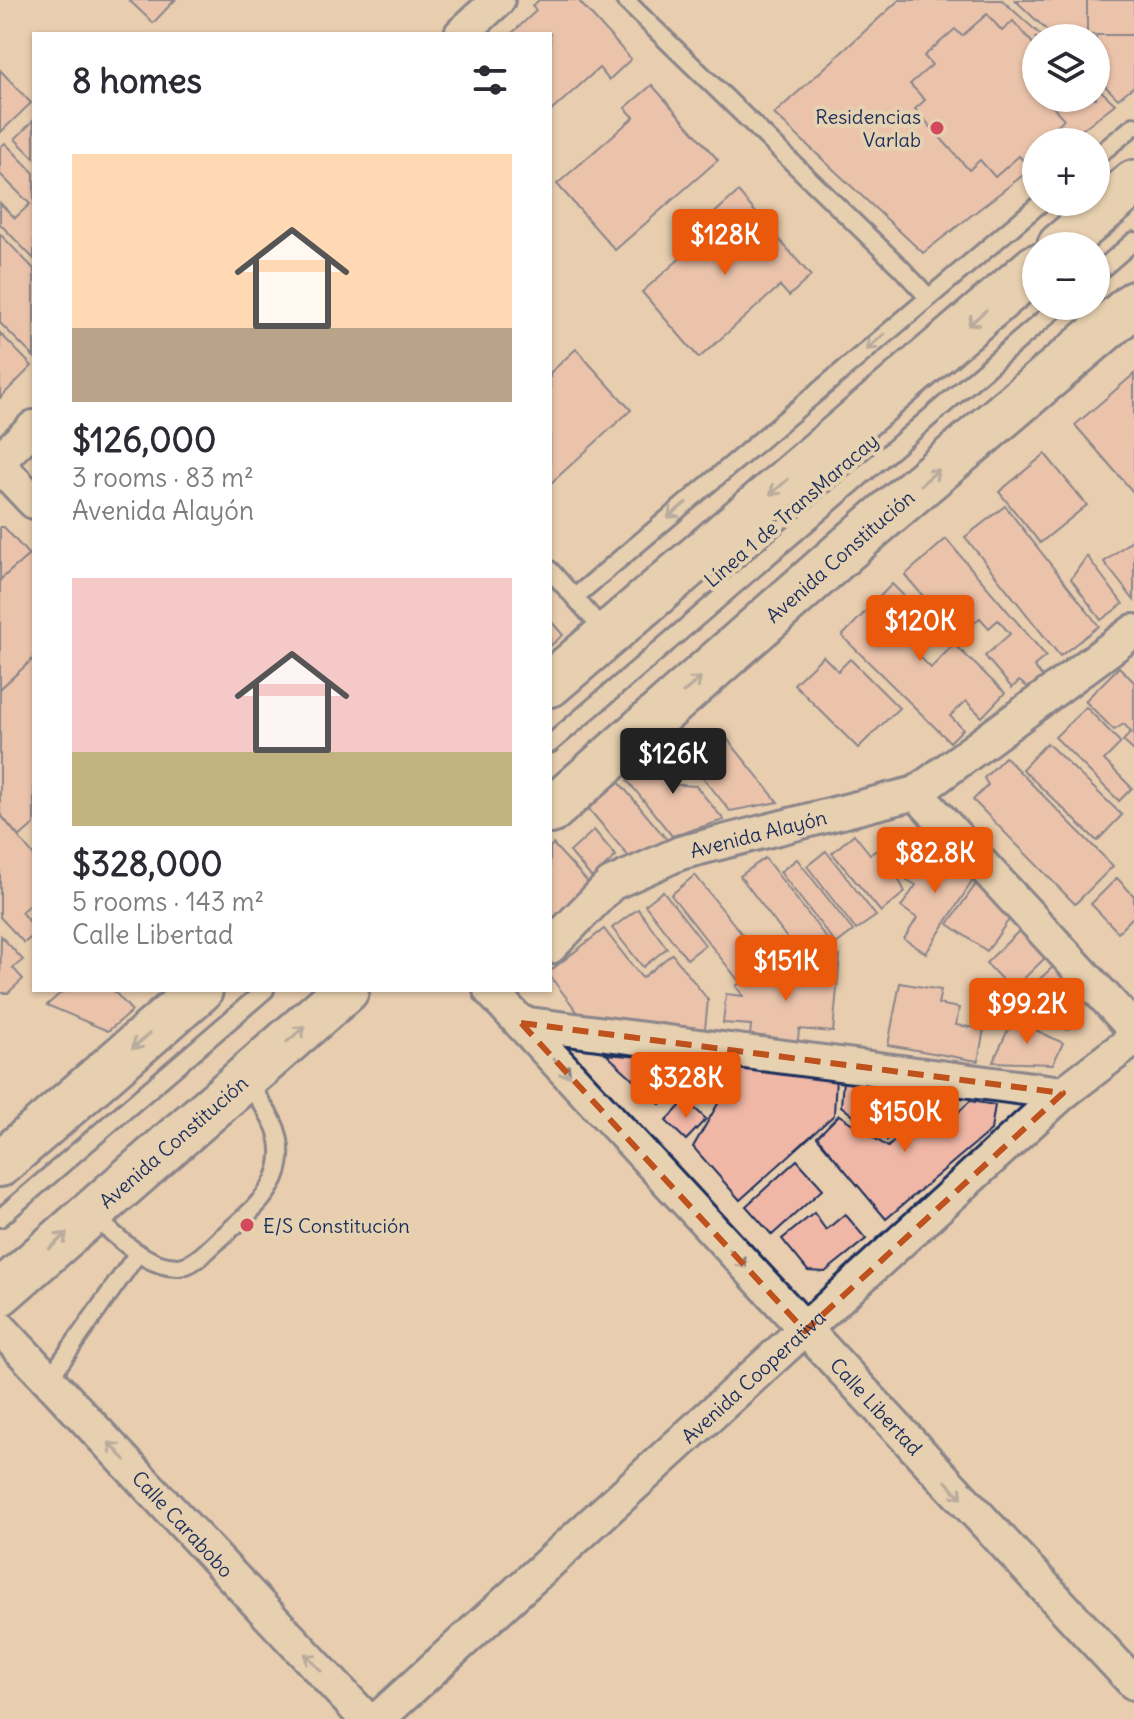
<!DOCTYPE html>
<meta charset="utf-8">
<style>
:root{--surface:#fff;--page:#f2f2f3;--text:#2b2b33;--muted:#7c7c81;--accent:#ea580c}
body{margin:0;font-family:Delius,sans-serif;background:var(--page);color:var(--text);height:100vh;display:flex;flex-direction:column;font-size:30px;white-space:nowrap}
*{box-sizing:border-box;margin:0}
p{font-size:26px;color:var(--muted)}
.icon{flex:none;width:44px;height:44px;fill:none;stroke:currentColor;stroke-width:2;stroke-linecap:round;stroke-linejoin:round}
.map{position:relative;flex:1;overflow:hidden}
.panel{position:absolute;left:32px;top:32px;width:520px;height:960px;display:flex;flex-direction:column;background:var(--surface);border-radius:0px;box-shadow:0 2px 6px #0004}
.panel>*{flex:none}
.fabs{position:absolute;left:1022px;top:24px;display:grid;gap:16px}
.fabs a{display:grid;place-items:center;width:88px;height:88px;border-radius:50%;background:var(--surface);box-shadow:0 2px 6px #0004;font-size:40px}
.price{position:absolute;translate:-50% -68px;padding:0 18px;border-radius:8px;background:var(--accent);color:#fff;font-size:26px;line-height:52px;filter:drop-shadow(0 2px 4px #0008)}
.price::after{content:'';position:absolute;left:50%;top:48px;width:24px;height:18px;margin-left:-12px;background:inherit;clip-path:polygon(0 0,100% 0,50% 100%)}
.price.current{background:#222;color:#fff}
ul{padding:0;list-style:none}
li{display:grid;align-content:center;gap:16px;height:424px;padding:0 40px}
li span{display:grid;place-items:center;height:248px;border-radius:0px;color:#555}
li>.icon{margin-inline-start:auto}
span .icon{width:144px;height:144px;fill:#fffc;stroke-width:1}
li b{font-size:34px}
h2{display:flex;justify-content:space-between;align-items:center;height:96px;padding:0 40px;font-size:34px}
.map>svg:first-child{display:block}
.building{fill:#f0b7a6;stroke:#1b2f5e;stroke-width:2}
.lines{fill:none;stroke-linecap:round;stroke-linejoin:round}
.lane-casing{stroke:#1b2f5e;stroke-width:22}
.street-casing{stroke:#1b2f5e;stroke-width:38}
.secondary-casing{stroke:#1b2f5e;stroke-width:50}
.lane{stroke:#e6d2b0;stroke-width:16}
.street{stroke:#e6d2b0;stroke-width:32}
.secondary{stroke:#e6d2b0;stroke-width:44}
.oneway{stroke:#808087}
.marked{fill:none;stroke:#bf511c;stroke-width:6;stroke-dasharray:16 10;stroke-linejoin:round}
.poi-dot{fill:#d1495b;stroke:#e6d2b0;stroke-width:3}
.labels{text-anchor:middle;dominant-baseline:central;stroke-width:8;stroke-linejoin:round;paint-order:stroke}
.poi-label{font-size:20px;fill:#1b2f5e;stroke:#e6d2b0;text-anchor:end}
.street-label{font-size:20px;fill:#1b2f5e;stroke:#e6d2b0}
</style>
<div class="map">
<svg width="1134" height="1719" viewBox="0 0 1134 1719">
<rect width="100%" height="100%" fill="#e8cdae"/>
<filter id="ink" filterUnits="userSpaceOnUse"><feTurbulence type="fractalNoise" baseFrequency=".0125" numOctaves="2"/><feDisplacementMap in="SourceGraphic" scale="16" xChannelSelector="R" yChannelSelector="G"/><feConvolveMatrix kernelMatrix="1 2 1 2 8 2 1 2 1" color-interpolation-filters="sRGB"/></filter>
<g filter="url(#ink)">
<!-- building -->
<g class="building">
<path d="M129,0H175L153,23Z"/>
<path d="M539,0H578L631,59L609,80L599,68L550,112V34H511L536,11L532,6Z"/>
<path d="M899,0H1002L1044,38H1036V98H1096V86L1115,104L1066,142H1036V165L923,253L774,114Z"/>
<path d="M1015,0H1134V86L1118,99L1096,77V38H1055Z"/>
<rect x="1087" y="0" width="47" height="35"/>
<path d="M987,14L1002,31L1013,21L1036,47V98H1063L1053,107L1064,119L1049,133L1057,142H1036V161L1029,167L1019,156L995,177L980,160L969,170L915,109L925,100L910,84L932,65L924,56L955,29L962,36Z"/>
<path d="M0,70L31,103L0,133Z"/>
<path d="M652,85L718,160L615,250L557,184L634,117L625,108Z"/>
<path d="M34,120V158L15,139Z"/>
<path d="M5,143L34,173V259L0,224V203L15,218L30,204L0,174V147Z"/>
<path d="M738,192L811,276L789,296L780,286L699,358L642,292L719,224L711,216Z"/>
<path d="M0,234L34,269V357L0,323Z"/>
<path d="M0,333L32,366L0,398Z"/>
<path d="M576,349L631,410L550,484V373Z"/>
<path d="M1134,374V493L1075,425Z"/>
<path d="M1045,454L1087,505L1040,543L999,492Z"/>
<path d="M1005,506L1099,626L1060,656L965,537Z"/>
<path d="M0,527H4L29,555L0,580Z"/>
<path d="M946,539L1046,656L1034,666L1044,679L1032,690L1019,681L1012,688L985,656L1010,634L998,620L989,628L980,618L958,637L905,575Z"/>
<path d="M1132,540L1134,543V600L1104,562Z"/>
<path d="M29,555L34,560V658L0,689V580Z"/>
<path d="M1087,556L1123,604L1101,620L1071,579Z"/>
<path d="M892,584L938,630L916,653L931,668L954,644L1005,693L982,717L966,701L950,716L963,729L950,742L842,636Z"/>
<path d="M550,620L563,635L550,646Z"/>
<path d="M823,656L838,671L850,659L899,708L858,748L794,684Z"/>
<path d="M34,658V824L19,837L0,814V689Z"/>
<path d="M1119,667L1134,682V751L1123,741L1131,732L1124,724L1114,730L1085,701Z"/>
<path d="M1086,707L1121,743L1104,760L1132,788L1119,801L1055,737Z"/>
<path d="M721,731L778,802L730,811L677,745L687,737L698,750Z"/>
<path d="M1047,743L1122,815L1097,841L1022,769Z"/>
<path d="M667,747L685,770L667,784L696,786L724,820L672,836L627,780Z"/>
<path d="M1005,757L1113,866L1075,904L973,800L988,785L984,778Z"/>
<path d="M619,782L668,841L629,857L588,808Z"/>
<path d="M0,814L34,856V901L21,912L34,927V935L24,943L0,917Z"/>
<path d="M594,830L616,856L592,878L570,852Z"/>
<path d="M854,834L870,854L883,847L905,892L881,912L832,853Z"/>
<path d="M553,844L594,889L553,927L550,923V847Z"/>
<path d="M930,844L977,874L926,953L904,939L917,918L901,907L916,885L907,880Z"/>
<path d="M826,851L876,916L856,930L807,866Z"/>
<path d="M765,858L831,944L805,962L740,876Z"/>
<path d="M797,859L853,931L836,944L780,872Z"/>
<path d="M695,875L764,962L739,981L671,895Z"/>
<path d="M1117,878L1134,896V916L1118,932L1091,904Z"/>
<path d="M976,884L1015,911L987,951L948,924Z"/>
<path d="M663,891L705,945L687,959L645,905Z"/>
<path d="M638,909L667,948L643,967L612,928Z"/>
<path d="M604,929L642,978L672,954L708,1000L705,1029L579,1014L550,976V971Z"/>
<path d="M1020,930L1046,957L1012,990L986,963Z"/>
<path d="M1,936L23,960L13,968L23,979L8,993H0Z"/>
<path d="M840,956L833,1032L799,1029L798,1041L750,1036L751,1025L723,1023L726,994L743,996L736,986L763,967L775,983L809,979L808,969Z"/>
<path d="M1055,965L1070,980L1053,996L1077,1006L1068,1030L1022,1012L1032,986Z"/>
<path d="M900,983L941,990L938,1004L959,1008L956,1025L984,1029L978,1061L888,1045Z"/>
<path d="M64,990H113L132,1011L108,1031L47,1005Z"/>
<path d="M1013,1019L1063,1043L1053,1064L993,1062Z"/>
<path d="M606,1054L699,1062L660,1104Z"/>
<path d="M738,1069L836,1076L834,1115L740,1200L693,1147Z"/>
<path d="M843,1080L883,1081L880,1137L841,1106Z"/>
<path d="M919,1087L920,1111L887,1140L885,1089Z"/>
<path d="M686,1100L706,1119L686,1140L666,1121Z"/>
<path d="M970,1101L995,1105L991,1130L886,1219L817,1137L839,1115L888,1147L925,1111L942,1128Z"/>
<path d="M797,1160L823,1189L772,1235L746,1206Z"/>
<path d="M814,1213L826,1230L845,1214L866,1239L825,1272L808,1271L782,1239Z"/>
</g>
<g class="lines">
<defs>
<g id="lane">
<path d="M625,0L900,267L928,297"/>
<path d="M1096,157L1134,126"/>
<path d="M1096,274L1134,241"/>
<path d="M550,570L607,634"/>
<path d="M575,597L1042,202"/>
<path d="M550,744L1059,306"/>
<path d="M91,1214C115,1234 144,1267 178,1267C195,1266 211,1246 223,1236C256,1207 293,1179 276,1129C270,1113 256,1096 247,1081"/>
<path d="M0,1218L265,990"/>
<path d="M49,1379L138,1253"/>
</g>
<g id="street">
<path d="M461,34L498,0"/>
<path d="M0,459L34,427"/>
<path d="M0,466L34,502"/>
<path d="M916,793L1134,1029"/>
<path id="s1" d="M550,947L611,884L680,853L916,793L1134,631"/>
<path id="s2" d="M490,990L1134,1683"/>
<path d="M521,1023L1063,1093"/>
<path id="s3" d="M0,1328L366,1719"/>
<path id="s4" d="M378,1719L1063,1093L1134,1039"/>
</g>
<g id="secondary">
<path d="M1060,246L1134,183"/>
<path d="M550,684L1036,267"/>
<path id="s5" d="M550,811L874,525L1134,304"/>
<path d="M0,1164L200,990"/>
<path id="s6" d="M0,1293L346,990"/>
</g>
</defs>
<!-- lane casing -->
<use href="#lane" class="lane-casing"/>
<!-- street casing -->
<use href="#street" class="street-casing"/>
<!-- secondary casing -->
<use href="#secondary" class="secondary-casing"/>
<!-- lane -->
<use href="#lane" class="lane"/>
<!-- street -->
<use href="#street" class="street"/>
<!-- secondary -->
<use href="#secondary" class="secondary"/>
</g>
<!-- one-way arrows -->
<defs><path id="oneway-shaft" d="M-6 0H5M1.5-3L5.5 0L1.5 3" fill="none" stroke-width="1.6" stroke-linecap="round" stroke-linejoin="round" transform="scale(2)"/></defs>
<g class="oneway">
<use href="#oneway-shaft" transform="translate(977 318) rotate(139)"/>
<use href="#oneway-shaft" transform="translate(875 342) rotate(140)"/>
<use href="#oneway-shaft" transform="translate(930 477) rotate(-40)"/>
<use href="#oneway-shaft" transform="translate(779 487) rotate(139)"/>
<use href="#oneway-shaft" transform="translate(677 510) rotate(140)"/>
<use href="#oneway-shaft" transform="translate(692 685) rotate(-41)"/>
<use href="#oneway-shaft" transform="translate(296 1034) rotate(-41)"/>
<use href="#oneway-shaft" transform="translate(141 1041) rotate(139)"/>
<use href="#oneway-shaft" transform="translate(562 1068) rotate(47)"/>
<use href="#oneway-shaft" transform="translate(58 1241) rotate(-42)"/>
<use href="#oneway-shaft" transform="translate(738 1259) rotate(47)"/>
<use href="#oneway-shaft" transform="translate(117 1451) rotate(-133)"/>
<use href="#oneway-shaft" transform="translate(954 1490) rotate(47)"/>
<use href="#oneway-shaft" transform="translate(313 1662) rotate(-133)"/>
</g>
</g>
<!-- marked area -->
<path d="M0 0H1134V1719H0ZM521,1023L1063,1093L805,1331Z" fill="#e8cdae" fill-opacity=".55" fill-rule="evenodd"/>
<path class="marked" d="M521,1023L1063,1093L805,1331Z"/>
<!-- markers -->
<g class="poi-dot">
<circle cx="937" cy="128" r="8"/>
<circle cx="247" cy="1225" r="8"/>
</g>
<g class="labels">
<!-- poi labels -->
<g class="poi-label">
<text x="921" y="116">Residencias<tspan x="921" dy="23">Varlab</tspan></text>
<text x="263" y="1225" text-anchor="start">E/S Constitución</text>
</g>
<!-- street labels -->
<g class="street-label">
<text transform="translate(791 510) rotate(-41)">Línea 1 de TransMaracay</text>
<text stroke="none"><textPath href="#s5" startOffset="386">Avenida Constitución</textPath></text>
<text stroke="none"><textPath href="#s1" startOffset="244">Avenida Alayón</textPath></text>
<text stroke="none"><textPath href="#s6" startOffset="230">Avenida Constitución</textPath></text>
<text stroke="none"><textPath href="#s4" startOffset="508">Avenida Cooperativa</textPath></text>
<text stroke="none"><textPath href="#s2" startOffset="568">Calle Libertad</textPath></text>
<text stroke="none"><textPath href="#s3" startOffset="268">Calle Carabobo</textPath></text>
</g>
</g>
</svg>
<div class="fabs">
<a><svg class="icon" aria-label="layers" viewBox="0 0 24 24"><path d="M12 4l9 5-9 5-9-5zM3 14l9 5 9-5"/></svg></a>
<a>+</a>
<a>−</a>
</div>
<b class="price" style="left:725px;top:277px">$128K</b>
<b class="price" style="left:920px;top:663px">$120K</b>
<b class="price current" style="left:673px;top:796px">$126K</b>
<b class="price" style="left:935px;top:895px">$82.8K</b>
<b class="price" style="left:786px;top:1003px">$151K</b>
<b class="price" style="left:1027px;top:1046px">$99.2K</b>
<b class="price" style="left:686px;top:1120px">$328K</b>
<b class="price" style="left:905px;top:1154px">$150K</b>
<section class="panel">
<h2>8 homes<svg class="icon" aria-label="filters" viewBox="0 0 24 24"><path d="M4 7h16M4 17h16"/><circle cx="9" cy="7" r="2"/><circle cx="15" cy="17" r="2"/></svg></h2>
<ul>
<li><span style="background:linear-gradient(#ffd9b3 70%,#b9a48a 0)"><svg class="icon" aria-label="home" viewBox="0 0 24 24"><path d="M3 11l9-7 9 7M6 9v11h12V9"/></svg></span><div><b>$126,000</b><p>3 rooms · 83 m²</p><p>Avenida Alayón</p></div></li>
<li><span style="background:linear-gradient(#f6c9c9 70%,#c2b280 0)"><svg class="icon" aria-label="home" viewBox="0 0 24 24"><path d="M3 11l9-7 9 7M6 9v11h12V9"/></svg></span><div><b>$328,000</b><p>5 rooms · 143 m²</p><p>Calle Libertad</p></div></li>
</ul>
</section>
</div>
